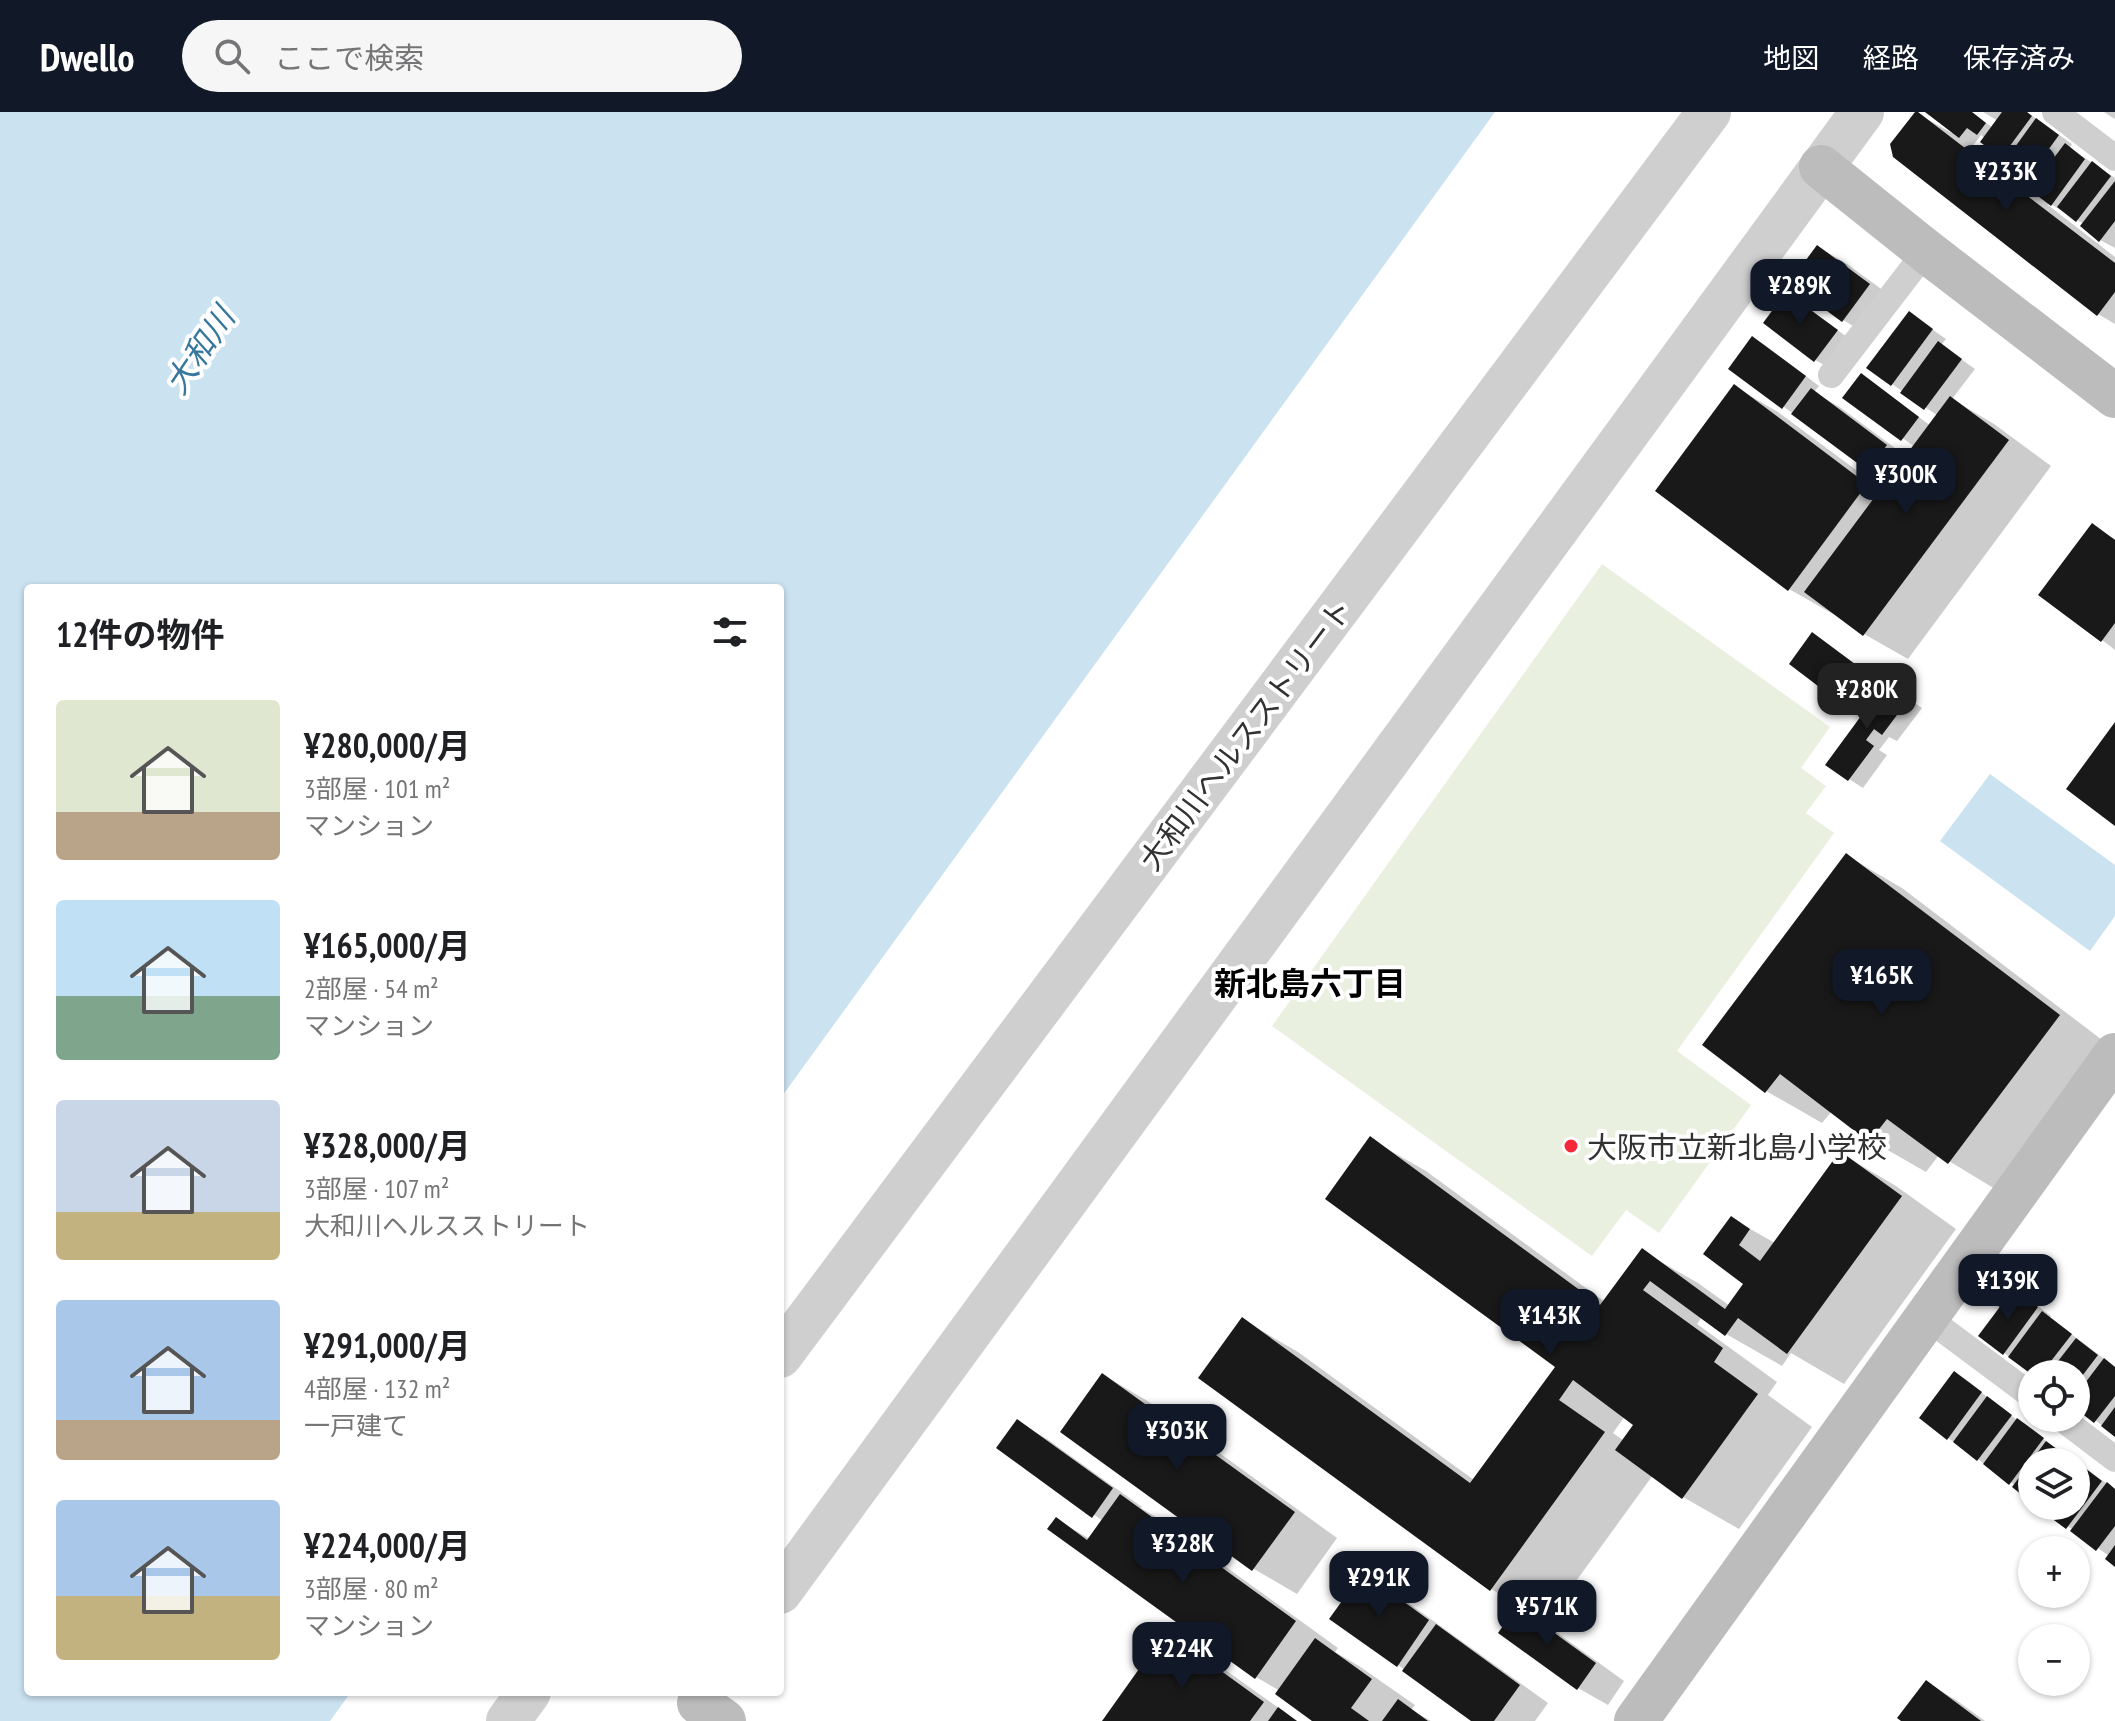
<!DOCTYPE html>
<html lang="ja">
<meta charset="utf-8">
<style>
:root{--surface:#fff;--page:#f6f6f6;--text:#202124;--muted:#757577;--accent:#111827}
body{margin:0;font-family:"PT Sans Narrow","Noto Sans JP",sans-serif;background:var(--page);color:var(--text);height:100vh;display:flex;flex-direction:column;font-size:30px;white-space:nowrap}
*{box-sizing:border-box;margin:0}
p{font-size:26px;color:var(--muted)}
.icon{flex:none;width:44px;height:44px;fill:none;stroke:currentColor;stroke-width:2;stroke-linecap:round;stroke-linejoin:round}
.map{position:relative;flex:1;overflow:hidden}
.side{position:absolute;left:24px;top:472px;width:760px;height:1112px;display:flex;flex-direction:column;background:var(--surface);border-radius:8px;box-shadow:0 2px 6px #0004}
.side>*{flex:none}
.buttons{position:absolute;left:2018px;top:1248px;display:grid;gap:16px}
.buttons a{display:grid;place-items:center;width:72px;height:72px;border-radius:50%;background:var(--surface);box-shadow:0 2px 6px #0004;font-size:40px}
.price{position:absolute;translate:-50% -68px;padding:0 18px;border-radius:16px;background:var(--accent);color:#fff;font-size:26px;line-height:52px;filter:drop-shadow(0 2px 4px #0008)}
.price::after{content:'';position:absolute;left:50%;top:48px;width:24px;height:18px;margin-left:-12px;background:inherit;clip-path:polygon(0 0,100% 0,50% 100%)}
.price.selected{background:#222;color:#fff}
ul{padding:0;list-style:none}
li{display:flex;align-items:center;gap:24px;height:200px;padding:0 32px}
li span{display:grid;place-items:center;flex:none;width:224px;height:160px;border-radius:8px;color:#555}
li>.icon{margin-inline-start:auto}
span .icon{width:96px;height:96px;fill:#fffc;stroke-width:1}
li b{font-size:34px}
h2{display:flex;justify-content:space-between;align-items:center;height:96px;padding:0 32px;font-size:34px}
header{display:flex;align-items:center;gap:48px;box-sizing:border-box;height:112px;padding:0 40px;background:var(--accent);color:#fff}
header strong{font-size:38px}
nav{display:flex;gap:44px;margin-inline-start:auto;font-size:28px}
.search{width:560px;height:72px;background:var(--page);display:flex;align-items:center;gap:20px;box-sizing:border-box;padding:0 28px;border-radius:44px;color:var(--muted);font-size:30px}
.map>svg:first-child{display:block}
.grass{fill:#e9f0e0}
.water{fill:#cbe2f1}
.shadow{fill:#0003;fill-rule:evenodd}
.building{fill:#191919}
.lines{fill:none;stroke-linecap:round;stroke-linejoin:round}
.lane{stroke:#cfcfcf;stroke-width:26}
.street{stroke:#cfcfcf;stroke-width:44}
.secondary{stroke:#bcbcbc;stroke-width:44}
.poi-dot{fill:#f62839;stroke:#fff;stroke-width:3}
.labels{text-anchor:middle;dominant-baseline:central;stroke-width:8;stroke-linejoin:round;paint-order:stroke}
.street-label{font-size:30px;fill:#323232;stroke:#fff}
.poi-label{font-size:30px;fill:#323232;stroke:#fff;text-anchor:start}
.water-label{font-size:32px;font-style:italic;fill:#37779e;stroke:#fff}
.neighbourhood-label{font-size:32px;font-weight:bold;fill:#000;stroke:#fff}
</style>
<header>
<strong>Dwello</strong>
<div class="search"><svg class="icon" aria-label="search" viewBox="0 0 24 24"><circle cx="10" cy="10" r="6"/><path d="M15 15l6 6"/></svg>ここで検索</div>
<nav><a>地図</a><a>経路</a><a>保存済み</a></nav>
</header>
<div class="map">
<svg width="2115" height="1609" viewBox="0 0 2115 1609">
<rect width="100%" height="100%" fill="#fff"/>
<!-- grass -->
<path class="grass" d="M1602,452L1830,615L1801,656L1826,674L1806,701L1834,721L1677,939L1751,993L1659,1121L1626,1098L1592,1144L1272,914Z"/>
<!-- water -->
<g class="water">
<path d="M0,0H1495L780,987V476H28V1580H351L330,1609H0Z"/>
<path d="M1990,662L2115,753V804L2090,839L1940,729Z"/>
</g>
<!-- shadow -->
<g class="shadow">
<path d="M1928,0H1972L1993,16L1998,9L1983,0H2027L2072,32L2070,36L2115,66V136L2100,128L2084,112L2049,91L2048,93L2115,145V212L2098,202L1916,1L1952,21L1953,19ZM1981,23L2008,48L2026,68L2036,74L2031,80L1972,35Z"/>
<path d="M2104,0H2115V7L2110,4Z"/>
<path d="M1818,135L1847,152L1899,190L1872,225L1843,208Z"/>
<path d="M1787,182L1801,191L1851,228L1830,256L1815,248Z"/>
<path d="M1909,201L1946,227L1941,233L1975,257L1952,287L1994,312L2051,354L1908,547L1864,522L1834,500L1833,502L1789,477L1735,275L1778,300L1883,378L1890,369L1869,357L1731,256L1752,226L1766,234L1819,274L1814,280L1841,296L1907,345L1915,335L1845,285L1861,263L1875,272L1931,314L1938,304L1892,272Z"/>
<path d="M2092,414L2115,427V538L2102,528Z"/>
<path d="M1813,523L1876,567L1855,597L1791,552Z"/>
<path d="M1887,572L1922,596L1897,629L1889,625L1879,638L1887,643L1863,676L1849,667Z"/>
<path d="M1847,744L1902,776L2114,937L2005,1083L1939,1043L1926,1060L1870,1028L1832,999L1822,1011L1766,979L1704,932Z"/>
<path d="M1370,1027L1426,1059L1605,1190L1642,1139L1698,1171L1730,1194L1746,1171L1731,1106L1775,1131L1840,1041L1896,1074L1956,1117L1844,1272L1791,1241L1782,1254L1726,1222L1702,1205L1697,1212L1777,1270L1768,1283L1812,1315L1739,1417L1683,1385L1653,1363L1545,1512L1624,1569L1608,1593L1578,1576L1501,1521L1520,1494L1491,1477L1243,1208L1298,1240L1474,1368L1557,1255ZM1625,1304L1636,1312L1624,1329L1613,1321Z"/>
<path d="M2014,1178L2028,1186L2051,1204L2050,1206L2115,1255V1323L2076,1294V1262H2034L2004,1241Z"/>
<path d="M1955,1261L1969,1270L1994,1291L2075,1350H2032V1388L2016,1374L1948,1326Z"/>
<path d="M1103,1263L1146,1288L1337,1426L1297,1482L1254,1457L1063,1319Z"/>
<path d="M1017,1310L1047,1327L1142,1395L1141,1396L1164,1410L1338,1536L1335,1540L1359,1554L1415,1593L1411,1598L1431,1609H1316L1280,1579L1256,1565L1056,1407L1090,1427L1103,1409L998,1336Z"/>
<path d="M2076,1351L2115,1377V1452L2109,1444L2040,1394H2076Z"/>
<path d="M1364,1463L1393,1480L1548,1591L1535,1609H1475L1398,1553Z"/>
<path d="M1166,1522L1210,1547L1297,1609H1104Z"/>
<path d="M1927,1571L1956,1588L1985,1609H1905Z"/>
</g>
<!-- building -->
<g class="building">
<path d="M1915,0H1918L2115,151V180L2097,204L1893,45L1890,32Z"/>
<path d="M1925,0H1972L1986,11L1977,23L1967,16L1959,26Z"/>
<path d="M2002,0H2027L2032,4L2001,46L1980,30Z"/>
<path d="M2036,6L2059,23L2025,70L2002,53Z"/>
<path d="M2065,31L2085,47L2051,94L2030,78Z"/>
<path d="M2092,49L2111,64L2076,110L2057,95Z"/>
<path d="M2115,69V109L2099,130L2080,114Z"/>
<path d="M1817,133L1870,172L1842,210L1789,171Z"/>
<path d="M1786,180L1838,218L1814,250L1763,211Z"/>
<path d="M1909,199L1933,217L1891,274L1866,256Z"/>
<path d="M1752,224L1806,264L1782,297L1728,257Z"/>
<path d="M1938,229L1962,247L1924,298L1900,281Z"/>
<path d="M1861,261L1919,305L1901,329L1842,286Z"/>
<path d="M1734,272L1867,372L1788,479L1655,379Z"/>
<path d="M1811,276L1887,333L1868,359L1791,302Z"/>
<path d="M1950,284L2009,328L1863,524L1804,480Z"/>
<path d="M2092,411L2115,428V511L2101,530L2038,483Z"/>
<path d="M1812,520L1863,558L1839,590L1789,552Z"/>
<path d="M1886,570L1909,587L1882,623L1874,617L1866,628L1874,634L1848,669L1825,653Z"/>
<path d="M2115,610V714L2066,677Z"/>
<path d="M1846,741L2060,903L1948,1052L1887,1007L1869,1030L1780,962L1765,981L1702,933Z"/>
<path d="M1370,1024L1600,1193L1642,1136L1725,1197L1743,1172L1703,1142L1731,1104L1750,1117L1739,1133L1760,1149L1840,1039L1902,1084L1787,1242L1738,1206L1725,1224L1650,1169L1643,1178L1723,1236L1714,1250L1758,1282L1682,1387L1615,1338L1633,1313L1573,1268L1559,1288L1605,1320L1490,1479L1198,1266L1242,1205L1470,1371L1555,1255L1325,1087Z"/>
<path d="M2014,1176L2038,1195L2003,1243L1978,1224Z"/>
<path d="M2042,1199L2072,1222L2041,1262H2031L2008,1245Z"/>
<path d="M2076,1226L2098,1243L2076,1272V1262H2048Z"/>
<path d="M2104,1246L2115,1255V1284L2094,1311L2076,1297V1283Z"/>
<path d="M1954,1259L1982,1280L1947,1328L1919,1306Z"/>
<path d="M1102,1261L1295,1400L1252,1459L1060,1320Z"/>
<path d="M1987,1284L2012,1303L1977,1349L1953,1330Z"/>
<path d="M2115,1295V1325L2101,1314Z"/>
<path d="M2017,1306L2044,1326L2009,1373L1983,1352Z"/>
<path d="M1017,1307L1113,1376L1092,1406L996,1336Z"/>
<path d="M2046,1329L2069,1346L2066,1350H2032V1391L2012,1375Z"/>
<path d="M2076,1349L2102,1369L2066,1417L2035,1394H2076Z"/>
<path d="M2107,1370L2115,1377V1414L2096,1439L2070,1419Z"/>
<path d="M1120,1382L1296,1509L1255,1567L1047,1417L1056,1405L1087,1428Z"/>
<path d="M2115,1433V1455L2105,1447Z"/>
<path d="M1363,1460L1429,1508L1397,1555L1329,1507Z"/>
<path d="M1517,1494L1596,1551L1577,1578L1498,1521Z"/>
<path d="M1436,1512L1520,1573L1494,1609H1471L1402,1559Z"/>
<path d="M1166,1519L1264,1590L1250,1609H1102Z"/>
<path d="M1315,1526L1372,1567L1351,1596L1369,1609H1312L1275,1582Z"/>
<path d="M1926,1568L1981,1609H1901L1897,1606Z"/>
<path d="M1398,1587L1428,1609H1382Z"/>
<path d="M1278,1595L1297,1609H1268Z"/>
</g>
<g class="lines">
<!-- lane -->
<g class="lane">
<path d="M2055,0L2115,46"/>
<path d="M1831,263L1926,139"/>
<path d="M1926,1205L2032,1284"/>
<path d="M2061,1306L2115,1347"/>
</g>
<!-- street -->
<g class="street">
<path d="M780,1244L1709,0"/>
<path d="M780,1480L1862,0"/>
<path d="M508,1609L529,1580"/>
</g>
<!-- secondary -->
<g class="secondary">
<path d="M1821,55L1926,139L2115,284"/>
<path d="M699,1591L724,1609"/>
<path d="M1636,1609L2115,943"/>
</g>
</g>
<!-- markers -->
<circle class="poi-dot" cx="1571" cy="1034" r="8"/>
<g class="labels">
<!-- street labels -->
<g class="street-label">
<text transform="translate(1245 622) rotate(-53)">大和川ヘルスストリート</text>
</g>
<!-- poi labels -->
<g class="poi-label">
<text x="1587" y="1034">大阪市立新北島小学校</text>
</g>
<!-- water labels -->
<g class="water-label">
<text transform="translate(199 238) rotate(-56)">大和川</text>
</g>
<!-- neighbourhood labels -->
<g class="neighbourhood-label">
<text x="1310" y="871">新北島六丁目</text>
</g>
</g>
</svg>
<div class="buttons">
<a><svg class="icon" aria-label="locate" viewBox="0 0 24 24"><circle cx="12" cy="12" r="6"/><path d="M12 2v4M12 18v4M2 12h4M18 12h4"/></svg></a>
<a><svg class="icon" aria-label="layers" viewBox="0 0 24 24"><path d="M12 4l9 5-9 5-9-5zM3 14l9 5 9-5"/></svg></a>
<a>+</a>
<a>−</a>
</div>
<b class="price" style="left:2006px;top:101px">¥233K</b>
<b class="price" style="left:1800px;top:215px">¥289K</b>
<b class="price" style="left:1906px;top:404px">¥300K</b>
<b class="price selected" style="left:1867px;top:619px">¥280K</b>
<b class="price" style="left:1882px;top:905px">¥165K</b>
<b class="price" style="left:2008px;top:1210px">¥139K</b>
<b class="price" style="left:1550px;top:1245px">¥143K</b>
<b class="price" style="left:1177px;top:1360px">¥303K</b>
<b class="price" style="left:1183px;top:1473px">¥328K</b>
<b class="price" style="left:1379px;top:1507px">¥291K</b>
<b class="price" style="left:1547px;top:1536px">¥571K</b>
<b class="price" style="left:1182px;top:1578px">¥224K</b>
<section class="side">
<h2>12件の物件<svg class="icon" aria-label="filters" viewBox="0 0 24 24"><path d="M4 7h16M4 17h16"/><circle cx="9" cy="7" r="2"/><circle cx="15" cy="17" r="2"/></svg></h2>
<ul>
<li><span style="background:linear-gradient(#dfe7d0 70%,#b9a48a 0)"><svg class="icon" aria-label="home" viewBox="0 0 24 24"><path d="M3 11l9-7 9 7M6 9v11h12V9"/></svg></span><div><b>¥280,000/月</b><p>3部屋 · 101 m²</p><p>マンション</p></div></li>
<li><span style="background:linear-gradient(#bfe0f5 60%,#7fa58c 0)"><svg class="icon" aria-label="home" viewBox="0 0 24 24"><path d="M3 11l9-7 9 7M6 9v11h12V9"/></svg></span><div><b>¥165,000/月</b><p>2部屋 · 54 m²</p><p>マンション</p></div></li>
<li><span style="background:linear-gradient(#c9d6e8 70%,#c2b280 0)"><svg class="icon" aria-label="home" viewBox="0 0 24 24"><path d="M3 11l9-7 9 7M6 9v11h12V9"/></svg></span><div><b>¥328,000/月</b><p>3部屋 · 107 m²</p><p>大和川ヘルスストリート</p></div></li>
<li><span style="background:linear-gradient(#a9c7e8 75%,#b9a48a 0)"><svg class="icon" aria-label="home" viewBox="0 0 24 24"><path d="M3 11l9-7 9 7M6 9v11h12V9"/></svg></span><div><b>¥291,000/月</b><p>4部屋 · 132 m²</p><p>一戸建て</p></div></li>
<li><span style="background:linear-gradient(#a9c7e8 60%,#c2b280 0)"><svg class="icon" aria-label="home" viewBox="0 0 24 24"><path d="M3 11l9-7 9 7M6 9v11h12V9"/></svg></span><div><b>¥224,000/月</b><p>3部屋 · 80 m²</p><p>マンション</p></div></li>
</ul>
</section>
</div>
